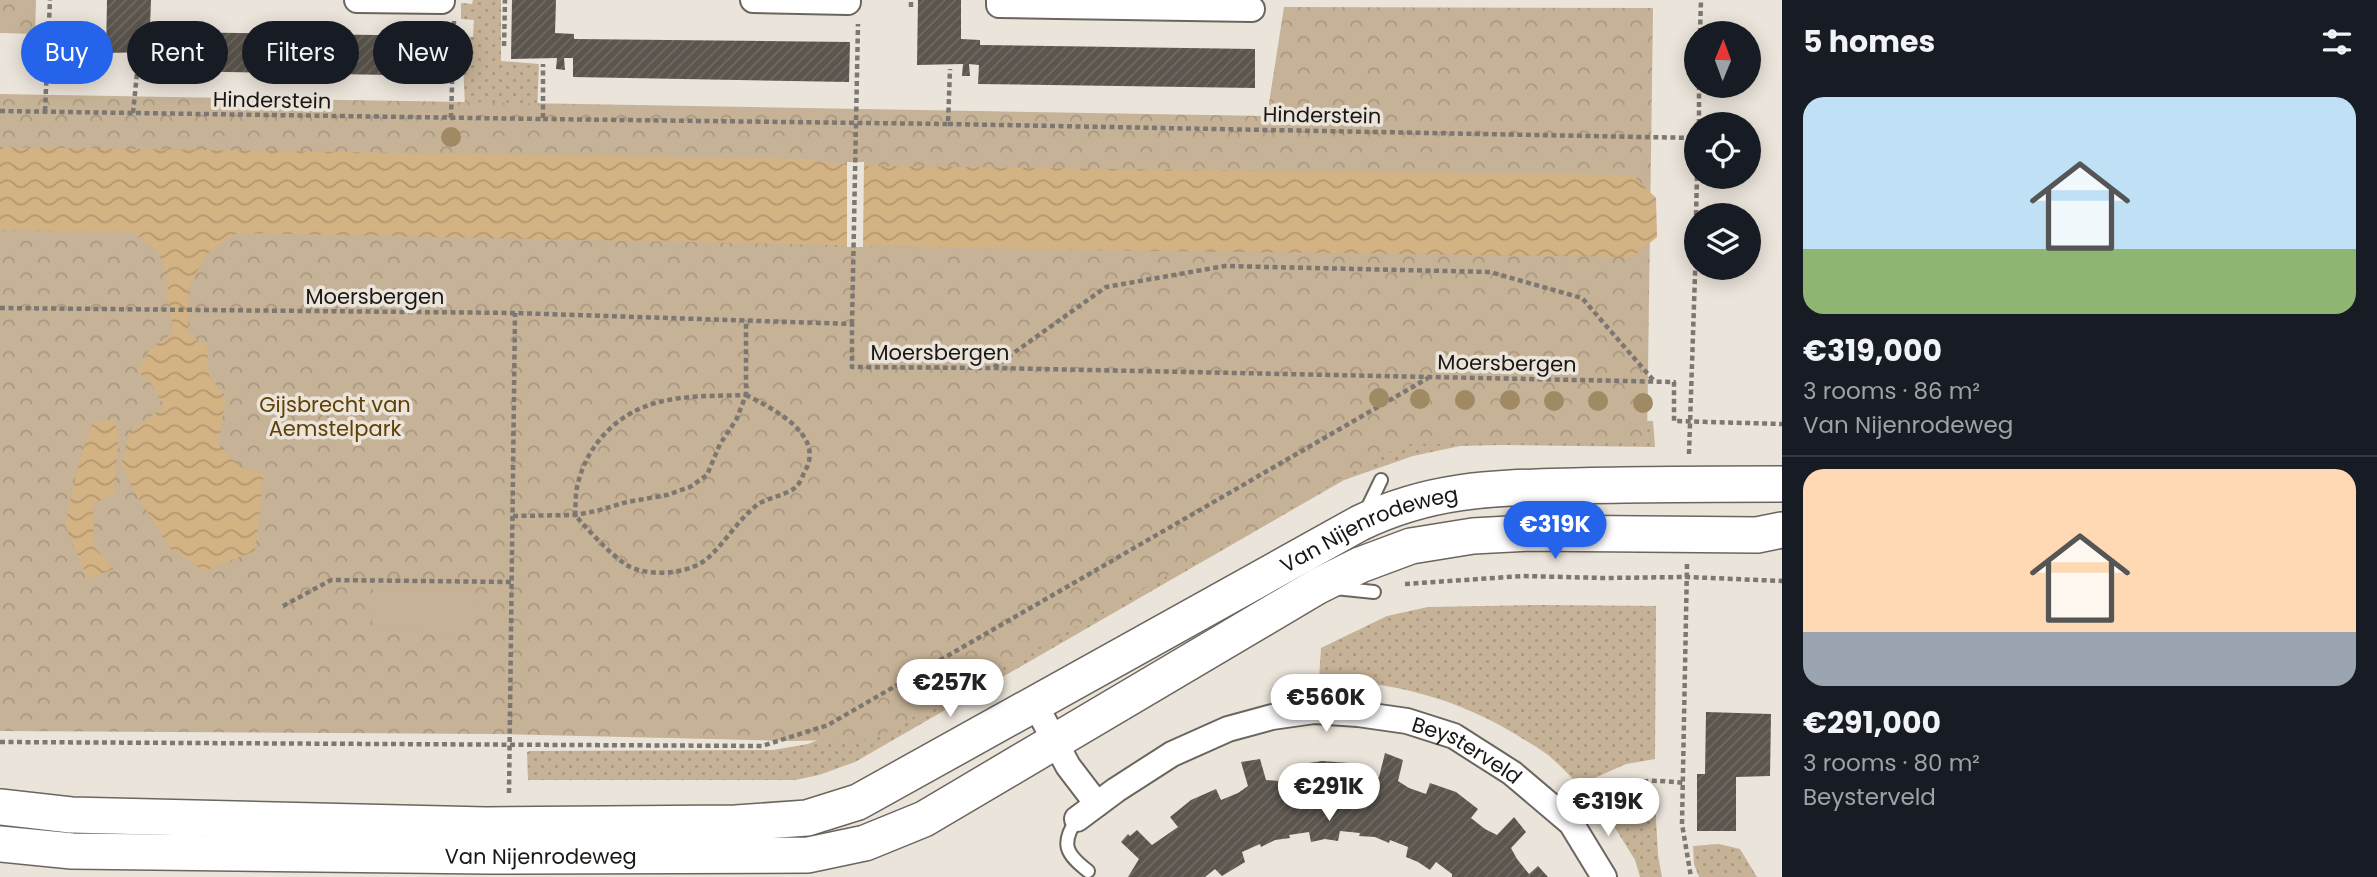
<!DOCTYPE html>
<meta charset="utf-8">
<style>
:root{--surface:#171b24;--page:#20242c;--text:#f1f3f6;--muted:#9ea1a6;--line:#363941;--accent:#2563eb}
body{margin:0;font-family:Poppins,sans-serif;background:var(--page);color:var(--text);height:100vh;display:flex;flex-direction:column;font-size:26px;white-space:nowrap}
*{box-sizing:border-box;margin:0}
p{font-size:23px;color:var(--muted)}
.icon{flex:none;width:38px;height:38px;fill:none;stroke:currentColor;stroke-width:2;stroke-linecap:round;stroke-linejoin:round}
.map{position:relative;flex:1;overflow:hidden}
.side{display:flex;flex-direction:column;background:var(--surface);width:595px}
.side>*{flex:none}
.hud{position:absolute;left:21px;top:21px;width:665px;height:63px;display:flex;gap:14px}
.needle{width:46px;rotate:1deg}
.controls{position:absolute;left:1684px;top:21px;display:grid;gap:14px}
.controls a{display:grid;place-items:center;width:77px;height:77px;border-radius:50%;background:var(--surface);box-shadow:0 4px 18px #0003;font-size:35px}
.price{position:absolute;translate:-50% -60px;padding:0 16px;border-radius:24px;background:#fff;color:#222;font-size:23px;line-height:46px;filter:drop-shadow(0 2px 4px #0008)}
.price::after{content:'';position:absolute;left:50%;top:42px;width:21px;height:16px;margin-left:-10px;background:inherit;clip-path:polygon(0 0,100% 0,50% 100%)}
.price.active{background:var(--accent);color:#fff}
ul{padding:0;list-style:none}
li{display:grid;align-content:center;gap:14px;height:371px;padding:0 21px}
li+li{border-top:2px solid var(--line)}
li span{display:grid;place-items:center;height:217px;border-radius:21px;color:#555}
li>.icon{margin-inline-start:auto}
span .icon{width:126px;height:126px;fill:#fffc;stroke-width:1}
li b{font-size:30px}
h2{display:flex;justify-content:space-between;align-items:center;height:84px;padding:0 21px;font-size:30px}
.tag{padding:0 24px;border-radius:32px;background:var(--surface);box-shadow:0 4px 18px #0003;font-size:24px;line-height:63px}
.tag.active{background:var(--accent);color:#fff}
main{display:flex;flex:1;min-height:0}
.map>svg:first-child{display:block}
.grass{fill:url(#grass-dots)}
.park{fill:url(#park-crowns)}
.pitch{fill:#c6b296}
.water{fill:url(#water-waves)}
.pier{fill:#ebe4da}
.building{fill:url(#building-hatch)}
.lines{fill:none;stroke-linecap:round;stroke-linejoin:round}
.service-casing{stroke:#6c655d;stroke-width:16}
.minor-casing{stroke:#6c655d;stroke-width:28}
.secondary-casing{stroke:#6c655d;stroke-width:38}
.path{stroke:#7c7771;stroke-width:4.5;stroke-dasharray:5 3.5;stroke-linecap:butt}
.service{stroke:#fff;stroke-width:12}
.minor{stroke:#fff;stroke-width:24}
.secondary{stroke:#fff;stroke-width:35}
.tree{fill:#9f8a64}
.labels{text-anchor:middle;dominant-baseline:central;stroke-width:7;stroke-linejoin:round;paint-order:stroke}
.street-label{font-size:21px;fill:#1a1714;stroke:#ebe4da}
.park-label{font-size:21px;fill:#604004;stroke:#ebe4da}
</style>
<main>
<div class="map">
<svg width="1782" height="877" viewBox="0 0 1782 877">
<defs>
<pattern id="grass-dots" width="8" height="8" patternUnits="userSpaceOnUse" patternTransform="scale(1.75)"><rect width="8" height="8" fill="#c6b296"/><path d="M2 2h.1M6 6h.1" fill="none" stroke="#aa9880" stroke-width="1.8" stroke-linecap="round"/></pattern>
<pattern id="park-crowns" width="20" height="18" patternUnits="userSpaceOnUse" patternTransform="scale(1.75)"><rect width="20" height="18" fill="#c6b296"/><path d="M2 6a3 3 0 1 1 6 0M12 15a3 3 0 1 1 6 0" fill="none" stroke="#aa9880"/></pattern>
<pattern id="water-waves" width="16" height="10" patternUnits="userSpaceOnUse" patternTransform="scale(1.75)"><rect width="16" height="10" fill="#d3b284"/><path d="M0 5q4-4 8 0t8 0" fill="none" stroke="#b59871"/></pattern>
<pattern id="building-hatch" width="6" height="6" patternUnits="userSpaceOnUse" patternTransform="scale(1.75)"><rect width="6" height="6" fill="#5b554d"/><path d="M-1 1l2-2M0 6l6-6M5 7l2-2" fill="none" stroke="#6e6962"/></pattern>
</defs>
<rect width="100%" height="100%" fill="#ebe4da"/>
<!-- grass -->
<g class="grass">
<path d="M473,0H501V61L539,64L537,113L465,108L462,36L473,37L474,20L461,19V3L472,4Z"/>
<path d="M1405,416L1653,421L1655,447L1501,445L1460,446L1413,456L1344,480L855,762L819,775L795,780H528L527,752L530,751L773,750L808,744L863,722Z"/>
<path d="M1540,605L1656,606L1655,759L1626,764L1579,785C1569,775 1559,764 1548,755C1539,748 1527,742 1517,735C1454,697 1392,682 1319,679L1321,648L1387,616L1428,607Z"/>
<path d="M1654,785L1658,855L1662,877H1640L1635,860L1604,810C1618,794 1633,789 1654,785Z"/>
<path d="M1719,844L1740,849L1757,877H1699L1694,864L1693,846Z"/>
</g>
<!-- park -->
<g class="park">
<path d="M0,0H36L35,34L0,33Z"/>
<path d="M1284,7L1653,8L1647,442L1404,444L874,739L791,741L496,734L0,731V94L1267,116Z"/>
</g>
<!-- pitch -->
<path class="pitch" d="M373,585L476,587L475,633L372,631Z"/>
<!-- water -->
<g class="water">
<path d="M0,147L806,159L847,165L877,166L1633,175L1656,198L1657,237L1632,257L1085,250L237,233L207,254L189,286L188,333L207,346L209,376L226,397L218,444L241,468L264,473L255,551L204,571L171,549L137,496L121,465L130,431L165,407L150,382L137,371L150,349L170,335L173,326L168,303V281L158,251L132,232L0,230Z"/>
<path d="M113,419L119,436L114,493L93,504L94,547L114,569L88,579L65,525L80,458L92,424Z"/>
</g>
<!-- pier -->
<path class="pier" d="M847,162H864L863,247H847Z"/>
<!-- building -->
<g class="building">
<path d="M107,0H151L150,27H169V32L444,36V76L168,71V52H159L160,61H151L152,52L106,53Z"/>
<path d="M512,0H556L555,33L574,34V39L850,42L849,82L573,77V58H564L565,70L556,69L557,58L511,59Z"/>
<path d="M918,0H961V39L980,40V45L1255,49V88L978,84L979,65L969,64L970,76H962L963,64L917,65Z"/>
<path d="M1706,712L1771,714L1770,776L1736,777V831H1697V774H1705Z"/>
<path d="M1385,753L1403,760L1398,781L1409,788L1426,794L1430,783L1456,792L1478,809L1471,818L1485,829L1497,835L1514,817L1526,832L1511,848L1517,859L1529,874L1538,866L1548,877H1452V874L1436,862L1430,870L1418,862L1406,857L1408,847L1390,840L1389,843L1375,837L1359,836L1360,833L1340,831L1338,841L1325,839L1311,842L1309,832L1289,835L1290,838L1275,840L1261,847L1260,844L1242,852L1245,862L1222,876L1215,869L1205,877H1128L1139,859L1121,842L1128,834L1130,836L1137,830L1152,845L1178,827L1170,817L1191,800L1216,789L1221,800L1238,793L1248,786L1241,762L1260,759L1266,780L1279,781L1297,777L1296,765L1322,761L1349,763L1348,776L1366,778L1379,777Z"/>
</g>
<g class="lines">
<defs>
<g id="service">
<path d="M1366,511L1381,480"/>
<path d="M1335,588L1374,592"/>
<path d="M1077,819C1060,844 1066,854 1088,871"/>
</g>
<g id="minor">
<path d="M357,0L442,1"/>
<path d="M753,0L848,2"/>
<path d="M999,0V5L1058,6V0"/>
<path d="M1058,6L1252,9"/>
<path d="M1035,704L1068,766L1097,804"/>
<path id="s1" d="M1077,819L1116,790L1172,754L1228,729L1272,717L1314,711L1358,714L1407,721L1454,736L1512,773L1571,823L1604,877"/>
</g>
<g id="secondary">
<path id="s2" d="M0,807L71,815L486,825L736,823L807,818L858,802L1360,523C1433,488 1495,488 1574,486C1643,484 1713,484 1782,484"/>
<path id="s3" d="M0,844L72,851L488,856L808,855L865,843L924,819L1318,586L1360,565L1411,546L1473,536L1528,533L1757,535L1782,530"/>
</g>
</defs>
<!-- service casing -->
<use href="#service" class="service-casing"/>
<!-- minor casing -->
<use href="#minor" class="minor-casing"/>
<!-- secondary casing -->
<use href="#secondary" class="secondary-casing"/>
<!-- path -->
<g class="path">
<path d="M911,7V0"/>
<path d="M1700,33L1701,0"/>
<path d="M504,46L505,0"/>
<path d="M0,111L543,119V64"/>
<path d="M45,111L50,0"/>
<path d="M133,113L139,53"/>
<path d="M451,118L454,21"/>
<path d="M543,119L948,124L950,69"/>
<path d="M948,124L1696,138"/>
<path d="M1699,124V86"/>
<path d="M1696,215L1697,177"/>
<path d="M0,308L515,313L852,324V367L993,368L1674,382V421L1782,424"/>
<path d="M852,324L858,24"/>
<path d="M994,367L1106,287L1225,266L1490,272L1582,298L1654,381"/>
<path d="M746,395C772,408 824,434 806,469C803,474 800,484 796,487C785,496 768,497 757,505C739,519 726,541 710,556C692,575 646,578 625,564C606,550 590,532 575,515C576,505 575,493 578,483C588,443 619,412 659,402C686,395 718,396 746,395Z"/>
<path d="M1689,454L1696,245"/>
<path d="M513,516L575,515L596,511L627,502L667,495L690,487L707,475L720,444L736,420L746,395V322"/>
<path d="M1687,564L1682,824L1691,877"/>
<path d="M1405,584L1523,576L1604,578L1687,577L1782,581"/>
<path d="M283,606L331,580L512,582"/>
<path d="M0,742L762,746L828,725L1428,378"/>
<path d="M509,793L515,313"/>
<path d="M1591,808C1630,780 1637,778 1684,783"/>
</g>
<!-- service -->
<use href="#service" class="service"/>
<!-- minor -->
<use href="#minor" class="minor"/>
<!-- secondary -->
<use href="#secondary" class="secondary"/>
</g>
<!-- trees -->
<g class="tree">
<circle cx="451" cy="137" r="10"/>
<circle cx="1379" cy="398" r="10"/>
<circle cx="1420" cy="399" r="10"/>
<circle cx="1465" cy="400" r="10"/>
<circle cx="1510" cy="400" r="10"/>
<circle cx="1554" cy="401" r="10"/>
<circle cx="1598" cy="401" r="10"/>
<circle cx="1643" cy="403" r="10"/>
</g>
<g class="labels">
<!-- street labels -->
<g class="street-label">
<text transform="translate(272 100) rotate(1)">Hinderstein</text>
<text transform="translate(1322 115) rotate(1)">Hinderstein</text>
<text x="375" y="296">Moersbergen</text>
<text x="940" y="352">Moersbergen</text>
<text transform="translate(1507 363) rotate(1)">Moersbergen</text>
<text stroke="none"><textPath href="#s2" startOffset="1442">Van Nijenrodeweg</textPath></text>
<text stroke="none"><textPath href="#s1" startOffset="425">Beysterveld</textPath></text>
<text stroke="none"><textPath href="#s3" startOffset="541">Van Nijenrodeweg</textPath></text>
</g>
<!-- park labels -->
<g class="park-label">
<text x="335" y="404">Gijsbrecht van<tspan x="335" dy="24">Aemstelpark</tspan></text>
</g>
</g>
</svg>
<div class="controls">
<a><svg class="needle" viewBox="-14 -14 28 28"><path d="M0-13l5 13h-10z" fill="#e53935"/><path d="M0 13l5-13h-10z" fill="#9ea1a6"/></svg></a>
<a><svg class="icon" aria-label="locate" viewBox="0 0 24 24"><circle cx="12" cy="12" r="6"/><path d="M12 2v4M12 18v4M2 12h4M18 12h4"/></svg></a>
<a><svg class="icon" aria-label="layers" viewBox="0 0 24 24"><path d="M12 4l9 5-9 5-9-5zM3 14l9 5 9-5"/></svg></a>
</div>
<b class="price active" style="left:1555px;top:561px">€319K</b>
<b class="price" style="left:950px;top:719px">€257K</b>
<b class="price" style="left:1326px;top:734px">€560K</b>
<b class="price" style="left:1329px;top:823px">€291K</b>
<b class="price" style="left:1608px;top:838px">€319K</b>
<div class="hud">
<a class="tag active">Buy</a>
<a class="tag">Rent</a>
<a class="tag">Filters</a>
<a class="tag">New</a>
</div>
</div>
<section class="side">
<h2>5 homes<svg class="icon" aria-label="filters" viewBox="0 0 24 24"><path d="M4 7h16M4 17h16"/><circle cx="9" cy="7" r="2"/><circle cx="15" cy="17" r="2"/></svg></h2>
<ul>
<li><span style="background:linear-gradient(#bfe0f5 70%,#8fb573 0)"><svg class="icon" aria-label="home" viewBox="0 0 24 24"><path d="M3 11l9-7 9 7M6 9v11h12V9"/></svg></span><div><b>€319,000</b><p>3 rooms · 86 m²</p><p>Van Nijenrodeweg</p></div></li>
<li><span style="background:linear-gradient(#ffd9b3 75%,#9aa5b1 0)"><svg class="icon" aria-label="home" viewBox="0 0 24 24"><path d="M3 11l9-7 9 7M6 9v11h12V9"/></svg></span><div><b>€291,000</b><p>3 rooms · 80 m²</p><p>Beysterveld</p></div></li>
</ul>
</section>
</main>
